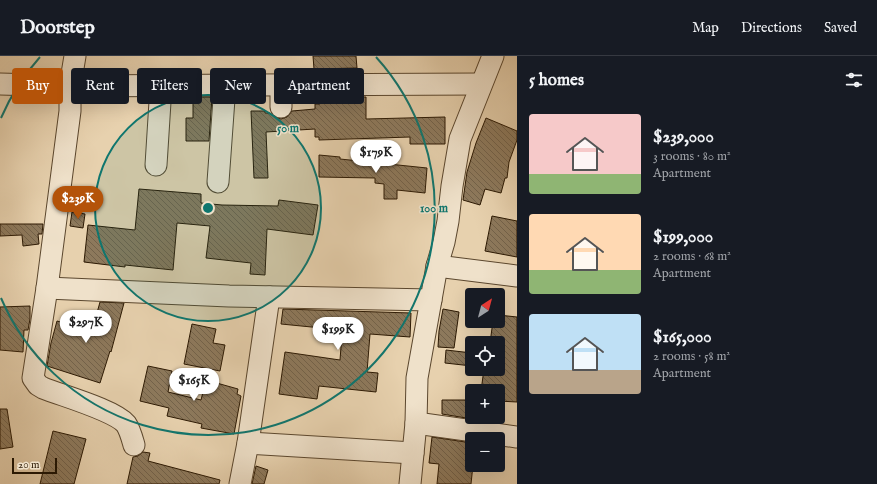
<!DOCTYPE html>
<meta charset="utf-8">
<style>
:root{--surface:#171b24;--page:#20242c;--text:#f1f3f6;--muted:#9ea1a6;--line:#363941;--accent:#b45309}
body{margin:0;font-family:"IM FELL English",serif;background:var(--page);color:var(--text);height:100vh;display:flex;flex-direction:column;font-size:15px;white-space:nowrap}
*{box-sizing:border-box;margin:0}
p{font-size:13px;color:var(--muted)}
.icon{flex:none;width:22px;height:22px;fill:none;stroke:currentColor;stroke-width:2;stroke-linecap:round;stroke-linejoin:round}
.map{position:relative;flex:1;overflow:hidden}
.side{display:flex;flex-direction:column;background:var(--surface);width:360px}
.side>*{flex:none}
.hud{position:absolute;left:12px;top:12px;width:380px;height:36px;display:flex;gap:8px}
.needle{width:26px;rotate:36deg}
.buttons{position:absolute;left:465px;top:232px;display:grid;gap:8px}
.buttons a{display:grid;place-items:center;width:40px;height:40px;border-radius:4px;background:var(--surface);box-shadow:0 4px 16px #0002;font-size:20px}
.scale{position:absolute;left:12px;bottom:10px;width:45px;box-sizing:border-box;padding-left:4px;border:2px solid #2c1903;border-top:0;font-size:11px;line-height:14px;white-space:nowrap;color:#2c1903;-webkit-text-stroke:3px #efe1ca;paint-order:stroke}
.price{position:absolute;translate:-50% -34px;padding:0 9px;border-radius:14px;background:#fff;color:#222;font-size:13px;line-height:26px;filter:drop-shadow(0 1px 2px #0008)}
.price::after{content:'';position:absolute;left:50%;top:24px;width:12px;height:9px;margin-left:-6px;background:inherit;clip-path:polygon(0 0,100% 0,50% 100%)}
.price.current{background:var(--accent);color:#fff}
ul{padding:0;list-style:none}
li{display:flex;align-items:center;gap:12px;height:100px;padding:0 12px}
li span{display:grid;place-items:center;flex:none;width:112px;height:80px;border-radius:4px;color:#555}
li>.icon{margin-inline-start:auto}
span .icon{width:48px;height:48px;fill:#fffc;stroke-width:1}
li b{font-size:17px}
h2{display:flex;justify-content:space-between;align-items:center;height:48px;padding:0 12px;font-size:17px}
.pill{padding:0 14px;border-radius:4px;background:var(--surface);box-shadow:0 4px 16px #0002;font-size:14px;line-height:36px}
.pill.current{background:var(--accent);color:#fff}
header{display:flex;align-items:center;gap:24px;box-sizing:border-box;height:56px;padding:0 20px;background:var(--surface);border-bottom:1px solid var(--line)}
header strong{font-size:19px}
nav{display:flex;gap:22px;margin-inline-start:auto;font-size:14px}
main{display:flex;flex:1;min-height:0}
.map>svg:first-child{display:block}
.building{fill:url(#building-back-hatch);stroke:#2c1903}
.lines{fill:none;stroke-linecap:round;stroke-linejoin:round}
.minor-casing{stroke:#5b472e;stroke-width:23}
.minor{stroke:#efe1ca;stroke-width:21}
.ring{fill:none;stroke:#0f766e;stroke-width:2}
.centre{fill:#0f766e;stroke:#efe1ca;stroke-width:2}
.ring-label{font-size:12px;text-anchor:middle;font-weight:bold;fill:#0f766e;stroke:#efe1ca;stroke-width:3;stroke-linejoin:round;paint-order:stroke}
</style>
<header>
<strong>Doorstep</strong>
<nav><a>Map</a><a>Directions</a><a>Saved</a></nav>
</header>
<main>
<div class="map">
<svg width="517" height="428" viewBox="0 0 517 428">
<defs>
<pattern id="building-back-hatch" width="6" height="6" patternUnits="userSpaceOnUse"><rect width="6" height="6" fill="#8d795c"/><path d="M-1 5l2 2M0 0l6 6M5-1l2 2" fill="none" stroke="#73624a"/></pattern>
</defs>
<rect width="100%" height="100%" fill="#e7d1ae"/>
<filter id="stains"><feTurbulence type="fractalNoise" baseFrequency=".005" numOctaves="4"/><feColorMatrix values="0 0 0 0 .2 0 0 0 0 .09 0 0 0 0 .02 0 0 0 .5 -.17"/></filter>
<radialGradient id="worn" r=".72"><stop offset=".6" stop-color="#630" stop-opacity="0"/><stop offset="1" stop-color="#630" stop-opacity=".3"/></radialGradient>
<!-- building -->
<g class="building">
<path d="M313,0H356L357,12L314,13Z"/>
<path d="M193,41H212L209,85H186V62H193Z"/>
<path d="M320,41H366V63L445,61V88H410V81L319,84V81H315V73L266,76L268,122H254L251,55H265V57H270L275,61L281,63L287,61L292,55L315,53V48H320Z"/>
<path d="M486,62L517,75V84L509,106L507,122H505L501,137L485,133L480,149L463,144L467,116L476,87Z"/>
<path d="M319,99L340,101V103L427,112L425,137L397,134V143H384V128L375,127V122L319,121Z"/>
<path d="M139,133L201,138V147L222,149L278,150L279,144L318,149L313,179L267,173L265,219L250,218L251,207L206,202L210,170L177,167L173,214L125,209V211L84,206L88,169L135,174Z"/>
<path d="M72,156L85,158L83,172L70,170Z"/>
<path d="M492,160L517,165V201L485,195Z"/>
<path d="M0,168H43L42,178H38L39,188L23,190L22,179L0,180Z"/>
<path d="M100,246L124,247L111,296L110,295L100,327L47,310L51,287L57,265L92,275Z"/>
<path d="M30,250V263L28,274H24L23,296L0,294V251Z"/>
<path d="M283,253L411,257L410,281L370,278L367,316L378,317L376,336L319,330L317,343L279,338L285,296L340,304L342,278V274L281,268Z"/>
<path d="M443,253L459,256L454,292L438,291L439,275Z"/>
<path d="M498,259L517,261V346L498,345V335H481L484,313H498V287H490L493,265H498Z"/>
<path d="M192,268L216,273L213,287L225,289L220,315L184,308Z"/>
<path d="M446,294L472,297V310L445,307Z"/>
<path d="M148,310L172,315L168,336L201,344L206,324L238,333L237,338L241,340L234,378L201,372L202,368L167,360L169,352L140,345Z"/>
<path d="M442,344H472V363L442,358Z"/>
<path d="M0,353H7L13,391L0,393Z"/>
<path d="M53,375L86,383L74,428H40Z"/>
<path d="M432,381L472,387L473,409L471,428H437L439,408L429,407Z"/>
<path d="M143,396L150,397L148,405L220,424L219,428H127L133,401L138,400Z"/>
<path d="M256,410L268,414L264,428H252Z"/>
</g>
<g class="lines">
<defs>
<g id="minor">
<path d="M75,0L70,30V55L47,232L33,322L38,329L43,332C63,340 114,354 126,368C130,374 132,382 134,389"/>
<path d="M0,28L70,30L481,28"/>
<path d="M281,29V51"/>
<path d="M156,109L161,30"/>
<path d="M218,126L225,29"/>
<path d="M437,210L517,220"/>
<path d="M47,232L229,240L431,244"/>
<path d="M416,367L517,381"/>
<path d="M248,387L413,397"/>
<path d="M240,428L248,387L269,241"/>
<path d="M410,428L416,367L417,322L437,210L444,186L448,165L452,130L460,83L493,0"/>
</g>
</defs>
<!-- minor casing -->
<use href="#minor" class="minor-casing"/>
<!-- minor -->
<use href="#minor" class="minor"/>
</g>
<!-- distance rings -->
<circle cx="208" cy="152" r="113" fill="#0f766e" fill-opacity=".12"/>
<g class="ring">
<circle cx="208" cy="152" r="113"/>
<path d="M1 62A226 226 0 0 1 40 1M376 1A226 226 0 1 1 1 242"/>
</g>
<circle cx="208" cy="152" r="6" class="centre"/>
<g class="ring-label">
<text x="288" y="76">50 m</text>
<text x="434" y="156">100 m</text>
</g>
<rect width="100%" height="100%" filter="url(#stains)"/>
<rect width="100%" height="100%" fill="url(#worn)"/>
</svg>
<div class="buttons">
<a><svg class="needle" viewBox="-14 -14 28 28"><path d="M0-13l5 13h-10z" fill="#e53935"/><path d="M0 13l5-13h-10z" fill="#9ea1a6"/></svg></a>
<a><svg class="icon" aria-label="locate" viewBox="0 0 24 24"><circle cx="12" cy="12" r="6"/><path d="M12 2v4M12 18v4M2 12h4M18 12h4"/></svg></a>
<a>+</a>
<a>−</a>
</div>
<div class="scale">20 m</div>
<b class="price" style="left:376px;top:118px">$179K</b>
<b class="price current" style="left:78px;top:164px">$239K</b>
<b class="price" style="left:86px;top:288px">$297K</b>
<b class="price" style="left:338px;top:295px">$199K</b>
<b class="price" style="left:194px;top:346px">$165K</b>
<div class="hud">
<a class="pill current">Buy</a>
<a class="pill">Rent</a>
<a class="pill">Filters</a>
<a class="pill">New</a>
<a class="pill">Apartment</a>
</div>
</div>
<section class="side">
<h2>5 homes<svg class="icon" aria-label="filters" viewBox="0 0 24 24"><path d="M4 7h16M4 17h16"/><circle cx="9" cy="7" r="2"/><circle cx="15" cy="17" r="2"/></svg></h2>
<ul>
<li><span style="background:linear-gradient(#f6c9c9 75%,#8fb573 0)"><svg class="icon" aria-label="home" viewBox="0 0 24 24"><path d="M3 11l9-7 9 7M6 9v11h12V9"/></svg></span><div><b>$239,000</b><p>3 rooms · 80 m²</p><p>Apartment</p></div></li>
<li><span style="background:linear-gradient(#ffd9b3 70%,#8fb573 0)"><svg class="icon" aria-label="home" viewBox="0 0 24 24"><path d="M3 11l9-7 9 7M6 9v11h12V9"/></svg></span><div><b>$199,000</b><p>2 rooms · 68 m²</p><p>Apartment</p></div></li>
<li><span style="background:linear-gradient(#bfe0f5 70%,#b9a48a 0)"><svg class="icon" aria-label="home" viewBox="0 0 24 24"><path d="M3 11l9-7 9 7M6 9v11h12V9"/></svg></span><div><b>$165,000</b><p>2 rooms · 58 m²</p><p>Apartment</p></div></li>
</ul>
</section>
</main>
